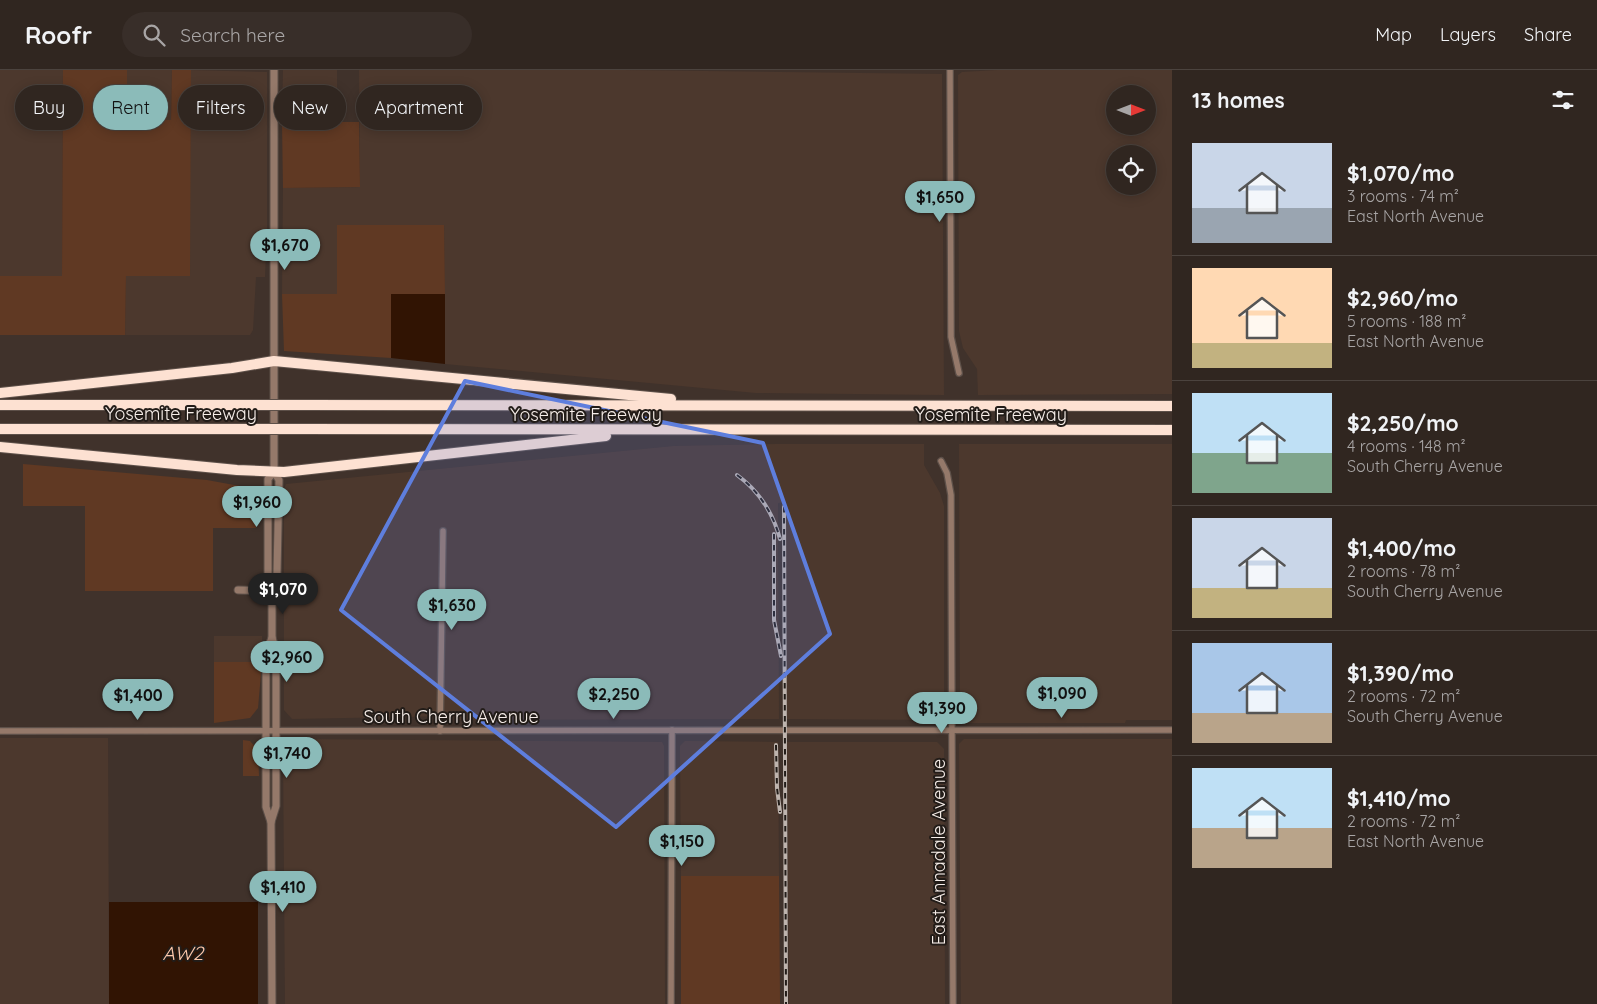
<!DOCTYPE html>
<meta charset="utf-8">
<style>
:root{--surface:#302620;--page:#382e29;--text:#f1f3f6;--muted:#a8a5a5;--line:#4b433e;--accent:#8bbbb9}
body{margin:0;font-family:Quicksand,sans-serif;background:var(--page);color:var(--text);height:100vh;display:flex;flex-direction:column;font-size:19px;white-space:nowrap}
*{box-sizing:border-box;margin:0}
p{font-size:16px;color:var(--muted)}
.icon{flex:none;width:28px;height:28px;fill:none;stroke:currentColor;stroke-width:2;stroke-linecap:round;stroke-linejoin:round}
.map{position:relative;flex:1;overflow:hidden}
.sheet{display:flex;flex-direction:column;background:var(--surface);width:425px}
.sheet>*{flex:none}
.banner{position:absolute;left:15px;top:15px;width:475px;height:45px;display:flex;gap:10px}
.needle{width:32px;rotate:90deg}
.fabs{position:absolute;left:1106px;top:15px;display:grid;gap:10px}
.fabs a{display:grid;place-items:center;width:50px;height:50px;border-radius:50%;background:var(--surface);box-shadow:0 2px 12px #0003,0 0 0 1px var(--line);font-size:25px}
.price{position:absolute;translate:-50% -42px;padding:0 11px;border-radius:18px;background:var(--accent);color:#111;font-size:16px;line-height:32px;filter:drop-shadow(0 1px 2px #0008)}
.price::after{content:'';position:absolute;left:50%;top:30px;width:15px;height:11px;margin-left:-8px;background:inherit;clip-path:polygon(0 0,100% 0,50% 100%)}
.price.current{background:#222;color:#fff}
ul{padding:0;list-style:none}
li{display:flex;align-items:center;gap:15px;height:125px;padding:0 20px}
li+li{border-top:1px solid var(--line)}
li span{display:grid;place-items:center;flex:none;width:140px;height:100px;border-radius:0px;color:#555}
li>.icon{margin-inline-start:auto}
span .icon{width:60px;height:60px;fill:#fffc;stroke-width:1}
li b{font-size:21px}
h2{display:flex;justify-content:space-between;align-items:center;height:60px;padding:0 20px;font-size:21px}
.tag{padding:0 18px;border-radius:22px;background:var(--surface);box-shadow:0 2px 12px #0003,0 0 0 1px var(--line);font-size:18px;line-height:45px}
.tag.current{background:var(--accent);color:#111}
header{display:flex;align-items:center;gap:30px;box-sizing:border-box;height:70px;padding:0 25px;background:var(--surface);border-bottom:1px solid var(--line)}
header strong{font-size:24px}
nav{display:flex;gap:28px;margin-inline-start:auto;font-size:18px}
.search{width:350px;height:45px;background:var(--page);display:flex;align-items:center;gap:12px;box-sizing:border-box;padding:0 18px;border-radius:28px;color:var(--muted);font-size:19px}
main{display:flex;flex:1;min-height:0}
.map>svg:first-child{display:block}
.built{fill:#4c382d;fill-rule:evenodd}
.green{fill:#603923}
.water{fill:#311403}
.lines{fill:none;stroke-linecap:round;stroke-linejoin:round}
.minor-casing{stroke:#5d5049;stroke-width:8}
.tertiary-casing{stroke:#5d5049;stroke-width:9}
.motorway-casing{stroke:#5d5049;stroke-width:12}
.minor{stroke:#95796a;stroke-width:5.5}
.tertiary{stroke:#95796a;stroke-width:7}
.motorway{stroke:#fde1d2;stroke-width:10}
.rail-casing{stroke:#beb4ae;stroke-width:4}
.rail{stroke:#221c18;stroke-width:2;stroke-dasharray:5.5;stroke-linecap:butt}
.motorway-bridge-casing{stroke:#5d5049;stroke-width:12;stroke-linecap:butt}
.motorway-bridge{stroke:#fde1d2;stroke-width:10}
.marked{fill:#5e7edd;fill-opacity:0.2;stroke:#5e7edd;stroke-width:4;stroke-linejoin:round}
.labels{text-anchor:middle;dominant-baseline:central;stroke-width:4;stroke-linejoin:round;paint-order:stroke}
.street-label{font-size:18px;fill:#f7eee9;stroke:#221c18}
.water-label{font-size:19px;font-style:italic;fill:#fec8ab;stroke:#221c18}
</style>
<header>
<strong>Roofr</strong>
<div class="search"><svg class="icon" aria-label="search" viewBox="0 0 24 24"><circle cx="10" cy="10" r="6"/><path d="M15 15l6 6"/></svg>Search here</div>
<nav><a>Map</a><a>Layers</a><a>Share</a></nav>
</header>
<main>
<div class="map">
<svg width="1172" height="934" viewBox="0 0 1172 934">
<rect width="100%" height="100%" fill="#40322b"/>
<!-- built -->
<g class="built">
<path d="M0,0H63L62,206H0Z"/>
<path d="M127,0H172L171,50H126Z"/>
<path d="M191,0L267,2V157L265,207H256L253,260L250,265H125L126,206H189Z"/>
<path d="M283,0H337V52H282Z"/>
<path d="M359,0H626L942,4L944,325L756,323L445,294L444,155L337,224H282L283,118L360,117Z"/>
<path d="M997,0H1172V324L978,325L977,299L963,278L959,261L958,5L962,2ZM1115,24H1148V56H1115ZM1115,84H1148V116H1115Z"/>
<path d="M777,374H924V395L940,423L944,436V649L942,650L787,649L786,432L778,433L779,649L457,650L453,646L292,649L284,640V419L286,414L674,376Z"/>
<path d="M959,374H1172V650H1126L1125,653H962L960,650Z"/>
<rect x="214" y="566" width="48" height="26"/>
<path d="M0,668H108L109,934H0Z"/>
<path d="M289,669L662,672L664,676L665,934H285L283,676Z"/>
<path d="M964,669H1172V934H961L959,674Z"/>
<path d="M685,671L778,672L779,806H681L680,676Z"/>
<path d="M787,672H937L944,679L945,934H789Z"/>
</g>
<!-- green -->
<g class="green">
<path d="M63,0H127V50H171L172,0H191L190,206H126L125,265H0V206H62Z"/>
<path d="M282,52H359L360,117L283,118Z"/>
<path d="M337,155H444L445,224H391V288L284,281L282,224H337Z"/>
<path d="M23,394L207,410L245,417L255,424L256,458H213V521H85V436H23Z"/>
<path d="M214,592H262L258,638L250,648L214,653Z"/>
<path d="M243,670L250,671L258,680L259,706H243Z"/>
<path d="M681,806H779L780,934H681Z"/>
</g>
<!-- water -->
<g class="water">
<path d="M391,224H445V294L391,288Z"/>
<rect x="109" y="832" width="149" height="102"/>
</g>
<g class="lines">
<defs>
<g id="minor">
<path d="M950,0L951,267L959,303"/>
<path d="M941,391L947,403L951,425L953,934"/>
<path d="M0,661L1172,660"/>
<path d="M440,661L443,461"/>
<path d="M671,934L672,660"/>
</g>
<g id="tertiary">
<path d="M238,520L272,521L277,503L279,410L274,402V0"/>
<path d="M271,752L266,737V601L267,580L272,568"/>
<path d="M272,934L271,752L276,736V580L272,568V521L268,504V409L274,402"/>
</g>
<g id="motorway">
<path d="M0,323L232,298L274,291L671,329"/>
<path d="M0,335H242"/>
<path d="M298,335L1172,336"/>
<path d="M0,359H242"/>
<path d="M297,359L1172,360"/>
<path d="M0,377L237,400L284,402L606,366"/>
</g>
</defs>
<!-- minor casing -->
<use href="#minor" class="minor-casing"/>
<!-- tertiary casing -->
<use href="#tertiary" class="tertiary-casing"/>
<!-- motorway casing -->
<use href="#motorway" class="motorway-casing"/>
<!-- minor -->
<use href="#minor" class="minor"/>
<!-- tertiary -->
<use href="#tertiary" class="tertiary"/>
<!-- motorway -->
<use href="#motorway" class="motorway"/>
<defs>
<g id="rail">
<path d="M737,405C759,421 773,443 780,469"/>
<path d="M784,437L786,934"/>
<path d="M774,464V550L781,586"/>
<path d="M776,675L777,718L780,742"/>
</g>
</defs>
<!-- rail casing -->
<use href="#rail" class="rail-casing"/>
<!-- rail -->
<use href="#rail" class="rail"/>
<defs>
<g id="motorway-bridge">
<path d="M242,335H298"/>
<path d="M242,359H297"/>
</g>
</defs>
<!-- motorway-bridge casing -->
<use href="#motorway-bridge" class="motorway-bridge-casing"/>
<!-- motorway-bridge -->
<use href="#motorway-bridge" class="motorway-bridge"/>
</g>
<!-- marked area -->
<path class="marked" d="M465,311L763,373L830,564L616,757L341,540Z"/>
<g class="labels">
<!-- street labels -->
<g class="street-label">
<text x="181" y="343">Yosemite Freeway</text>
<text x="586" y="344">Yosemite Freeway</text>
<text x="991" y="344">Yosemite Freeway</text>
<text x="451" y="646">South Cherry Avenue</text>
<text transform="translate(938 782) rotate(-90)">East Annadale Avenue</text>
</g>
<!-- water labels -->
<g class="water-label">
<text x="183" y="883">AW2</text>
</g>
</g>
</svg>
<div class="fabs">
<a><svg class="needle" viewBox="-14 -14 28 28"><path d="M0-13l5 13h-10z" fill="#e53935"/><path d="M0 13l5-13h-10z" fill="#a8a5a5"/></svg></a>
<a><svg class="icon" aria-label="locate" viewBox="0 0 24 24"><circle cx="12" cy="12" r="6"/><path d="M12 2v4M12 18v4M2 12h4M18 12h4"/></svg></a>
</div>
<b class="price" style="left:940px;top:153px">$1,650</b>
<b class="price" style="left:285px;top:201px">$1,670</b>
<b class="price" style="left:257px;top:458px">$1,960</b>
<b class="price current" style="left:283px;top:545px">$1,070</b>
<b class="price" style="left:452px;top:561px">$1,630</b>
<b class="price" style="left:287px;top:613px">$2,960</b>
<b class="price" style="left:1062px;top:649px">$1,090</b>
<b class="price" style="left:614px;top:650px">$2,250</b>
<b class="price" style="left:138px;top:651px">$1,400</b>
<b class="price" style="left:942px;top:664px">$1,390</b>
<b class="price" style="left:287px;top:709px">$1,740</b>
<b class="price" style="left:682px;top:797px">$1,150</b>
<b class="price" style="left:283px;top:843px">$1,410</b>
<div class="banner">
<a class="tag">Buy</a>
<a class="tag current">Rent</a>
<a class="tag">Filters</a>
<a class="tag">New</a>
<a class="tag">Apartment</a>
</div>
</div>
<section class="sheet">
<h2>13 homes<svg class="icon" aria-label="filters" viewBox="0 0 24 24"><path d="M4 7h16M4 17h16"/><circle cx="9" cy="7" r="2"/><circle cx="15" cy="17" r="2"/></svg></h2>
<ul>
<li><span style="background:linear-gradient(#c9d6e8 65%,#9aa5b1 0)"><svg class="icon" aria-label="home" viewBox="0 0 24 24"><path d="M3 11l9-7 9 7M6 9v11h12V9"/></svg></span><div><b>$1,070/mo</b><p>3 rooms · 74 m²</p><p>East North Avenue</p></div></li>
<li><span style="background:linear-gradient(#ffd9b3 75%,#c2b280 0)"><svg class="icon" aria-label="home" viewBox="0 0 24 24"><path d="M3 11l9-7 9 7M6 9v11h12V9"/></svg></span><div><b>$2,960/mo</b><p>5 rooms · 188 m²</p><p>East North Avenue</p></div></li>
<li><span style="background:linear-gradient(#bfe0f5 60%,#7fa58c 0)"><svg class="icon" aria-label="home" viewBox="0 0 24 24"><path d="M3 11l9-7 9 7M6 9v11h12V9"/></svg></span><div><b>$2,250/mo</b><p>4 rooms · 148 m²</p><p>South Cherry Avenue</p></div></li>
<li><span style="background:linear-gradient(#c9d6e8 70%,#c2b280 0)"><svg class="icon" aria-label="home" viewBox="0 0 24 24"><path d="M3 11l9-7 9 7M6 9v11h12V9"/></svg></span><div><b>$1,400/mo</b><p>2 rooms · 78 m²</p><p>South Cherry Avenue</p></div></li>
<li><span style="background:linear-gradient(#a9c7e8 70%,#b9a48a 0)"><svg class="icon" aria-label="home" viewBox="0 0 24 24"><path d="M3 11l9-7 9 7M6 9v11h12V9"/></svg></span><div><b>$1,390/mo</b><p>2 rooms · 72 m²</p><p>South Cherry Avenue</p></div></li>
<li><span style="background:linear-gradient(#bfe0f5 60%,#b9a48a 0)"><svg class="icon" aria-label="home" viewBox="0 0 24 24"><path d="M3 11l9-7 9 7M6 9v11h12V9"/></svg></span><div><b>$1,410/mo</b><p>2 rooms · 72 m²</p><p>East North Avenue</p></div></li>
</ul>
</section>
</main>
